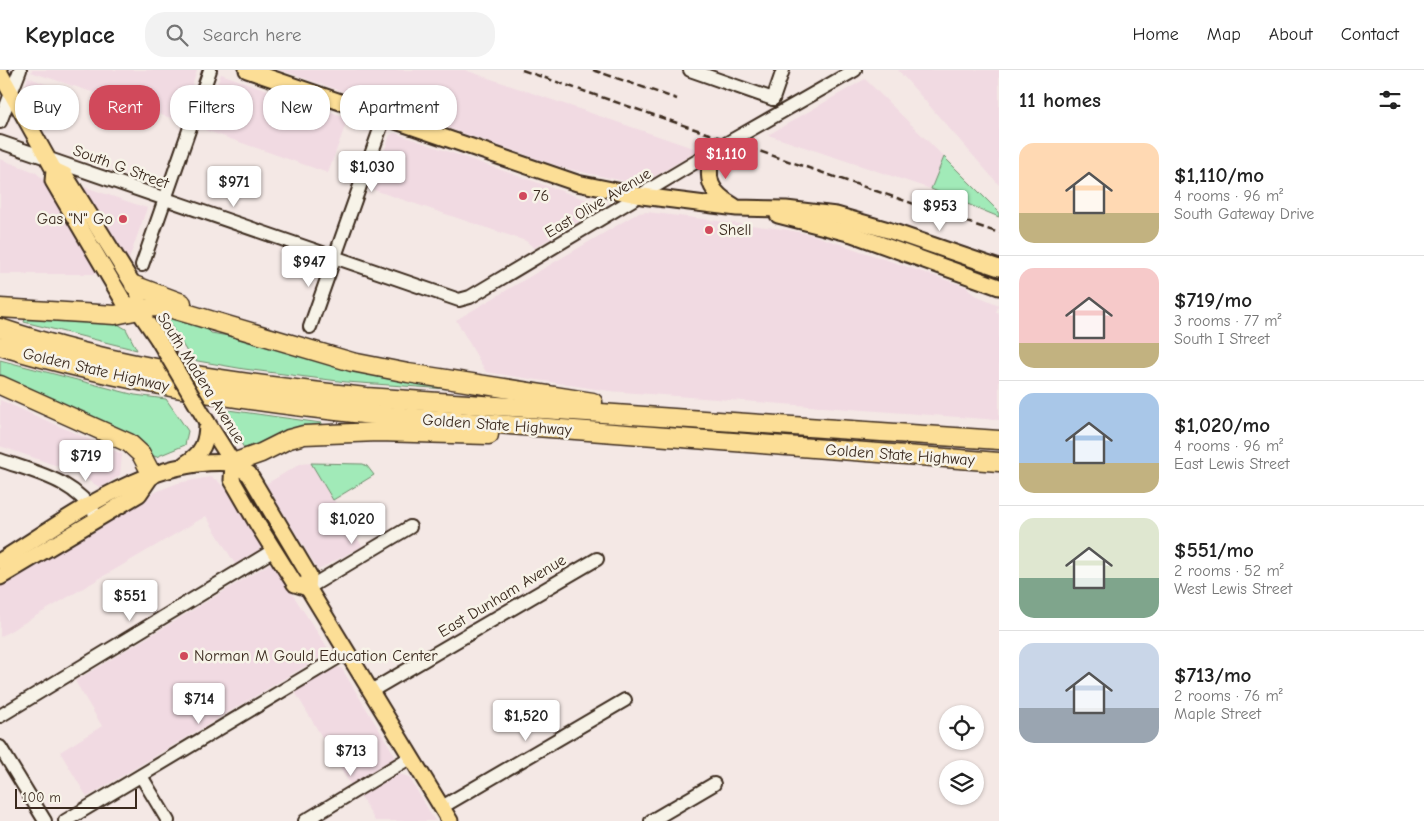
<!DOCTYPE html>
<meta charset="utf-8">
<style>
:root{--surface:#fff;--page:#f2f2f2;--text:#222;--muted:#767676;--line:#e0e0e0;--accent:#d1495b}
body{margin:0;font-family:"Comic Neue",sans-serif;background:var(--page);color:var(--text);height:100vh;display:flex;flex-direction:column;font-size:19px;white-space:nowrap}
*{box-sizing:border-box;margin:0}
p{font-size:16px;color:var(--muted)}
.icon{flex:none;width:28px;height:28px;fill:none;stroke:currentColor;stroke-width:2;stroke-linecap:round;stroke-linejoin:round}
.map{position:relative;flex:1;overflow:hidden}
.drawer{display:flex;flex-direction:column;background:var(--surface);width:425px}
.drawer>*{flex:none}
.banner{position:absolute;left:15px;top:15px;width:475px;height:45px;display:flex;gap:10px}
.tools{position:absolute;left:939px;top:635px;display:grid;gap:10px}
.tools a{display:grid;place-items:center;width:45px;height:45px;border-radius:50%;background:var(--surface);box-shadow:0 1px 4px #0004;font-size:25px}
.scale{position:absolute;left:15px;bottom:12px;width:122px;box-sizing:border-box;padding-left:5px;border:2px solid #3b2a1e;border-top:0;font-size:14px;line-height:18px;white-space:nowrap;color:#3b2a1e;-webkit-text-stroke:4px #f7f3e8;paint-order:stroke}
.price{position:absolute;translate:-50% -42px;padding:0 11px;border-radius:5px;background:#fff;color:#222;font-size:16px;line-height:32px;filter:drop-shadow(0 1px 2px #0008)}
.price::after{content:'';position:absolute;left:50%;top:30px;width:15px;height:11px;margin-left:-8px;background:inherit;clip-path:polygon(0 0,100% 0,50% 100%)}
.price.selected{background:var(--accent);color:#fff}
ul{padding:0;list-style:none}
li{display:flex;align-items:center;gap:15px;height:125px;padding:0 20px}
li+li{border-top:1px solid var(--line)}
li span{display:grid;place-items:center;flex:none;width:140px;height:100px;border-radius:15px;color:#555}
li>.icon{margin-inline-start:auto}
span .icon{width:60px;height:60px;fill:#fffc;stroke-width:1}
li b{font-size:21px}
h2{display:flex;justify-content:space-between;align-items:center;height:60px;padding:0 20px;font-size:21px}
.chip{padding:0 18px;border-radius:20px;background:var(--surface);box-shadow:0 1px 4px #0004;font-size:18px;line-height:45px}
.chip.selected{background:var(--accent);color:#fff}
header{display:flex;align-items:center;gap:30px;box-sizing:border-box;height:70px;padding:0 25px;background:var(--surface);border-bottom:1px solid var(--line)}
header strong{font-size:24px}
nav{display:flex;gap:28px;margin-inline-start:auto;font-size:18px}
.search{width:350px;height:45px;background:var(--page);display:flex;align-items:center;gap:12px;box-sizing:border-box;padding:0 18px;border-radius:20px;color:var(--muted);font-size:19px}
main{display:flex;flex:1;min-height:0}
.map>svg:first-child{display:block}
.built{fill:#f1dae2}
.green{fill:#a1eab8;stroke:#6e8a6b}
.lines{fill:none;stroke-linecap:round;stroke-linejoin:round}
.minor-casing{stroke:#3b2a1e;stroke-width:16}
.major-casing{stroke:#3b2a1e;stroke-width:19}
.highway-casing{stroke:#3b2a1e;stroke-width:21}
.minor{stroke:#f7f3e8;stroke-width:12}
.major{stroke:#fcde96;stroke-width:15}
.highway{stroke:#fcde96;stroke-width:18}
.rail{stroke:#3b2a1e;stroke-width:2.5;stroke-dasharray:8 4;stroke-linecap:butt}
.major-bridge-casing{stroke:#3b2a1e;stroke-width:19;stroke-linecap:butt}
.major-bridge{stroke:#fcde96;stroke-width:15}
.poi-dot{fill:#d1495b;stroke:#f7f3e8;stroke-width:2}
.labels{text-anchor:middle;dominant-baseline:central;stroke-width:5;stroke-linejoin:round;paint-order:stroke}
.street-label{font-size:16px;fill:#3b2a1e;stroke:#f7f3e8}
.poi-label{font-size:16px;fill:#3b2a1e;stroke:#f7f3e8;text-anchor:start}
</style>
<header>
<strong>Keyplace</strong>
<div class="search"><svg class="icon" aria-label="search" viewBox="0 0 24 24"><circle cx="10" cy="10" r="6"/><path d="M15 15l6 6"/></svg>Search here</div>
<nav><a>Home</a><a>Map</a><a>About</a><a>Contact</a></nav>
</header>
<main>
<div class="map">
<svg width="999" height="751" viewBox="0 0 999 751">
<rect width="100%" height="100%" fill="#f4e8e5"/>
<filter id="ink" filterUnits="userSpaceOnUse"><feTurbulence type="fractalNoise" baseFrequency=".02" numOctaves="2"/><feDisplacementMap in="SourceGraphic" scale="10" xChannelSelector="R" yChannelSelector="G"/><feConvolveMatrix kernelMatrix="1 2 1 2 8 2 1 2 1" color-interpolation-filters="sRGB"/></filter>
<g filter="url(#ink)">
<!-- built -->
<g class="built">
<path d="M32,0H197L180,51L31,2Z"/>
<path d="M280,0H465L699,80L645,112L637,114L564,98Z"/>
<path d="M898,0H999V115Z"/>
<path d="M221,4L348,48L328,103L202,59Z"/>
<path d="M28,7L57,19L43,53L24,21Z"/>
<path d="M865,9L944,87L931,119L768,65Z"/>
<path d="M395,63L596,133L600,136L598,140L534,178L526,171L371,119L390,65Z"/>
<path d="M0,89L35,102L41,107L98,204H0Z"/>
<path d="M85,117L147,138L128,192L84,119Z"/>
<path d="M647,142L783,159L813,165L967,217L973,224L999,235L996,242L999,243V350L609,321L486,302L456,250L638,143Z"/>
<path d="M0,330L122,384L120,405L101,418L72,401L0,376Z"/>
<path d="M311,393L362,476L318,500L266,414L300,394Z"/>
<path d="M210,407L217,410L228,421L261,475L260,479L235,494L206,446L0,567V515L153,423L178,413Z"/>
<path d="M269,494L274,496L327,577V583L87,727L60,682L102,656L75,611Z"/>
<path d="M337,597L342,599L394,684V688L350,714L295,622Z"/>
<path d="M399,704L409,707L435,751H375L361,726Z"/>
</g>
<!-- green -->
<g class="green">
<path d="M944,87L999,142V147L931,119Z"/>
<path d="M170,245L205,257L211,263L234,267L243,264L447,314V319L346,312L244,299L192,290L168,251Z"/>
<path d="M26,246L114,252L126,259L137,280L24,252Z"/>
<path d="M0,290L135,325L166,329L188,361L185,375L156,387L0,311Z"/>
<path d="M221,339L321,353V360L252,381L244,378Z"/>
<path d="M311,393L363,394L367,396L374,405L333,430Z"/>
</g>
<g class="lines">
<defs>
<g id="minor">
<path d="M690,0L773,29"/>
<path d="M773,29L783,0"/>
<path d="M0,52L20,0"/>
<path d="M0,72L459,230L470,227L729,72L855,0"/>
<path d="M142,195L210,0"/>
<path d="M310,257L384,48"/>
<path d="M0,390C40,404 75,410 98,448"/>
<path d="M308,518L410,457"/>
<path d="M371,621L597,489"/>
<path d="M0,646L274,480"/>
<path d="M0,677L45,751"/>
<path d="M141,706L168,751"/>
<path d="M442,737L625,630"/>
<path d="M65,751L347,582"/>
<path d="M305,751L411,687"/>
<path d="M651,751L714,714"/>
</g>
<g id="major">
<path d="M247,0L577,113L642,126L737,138L786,139L836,145L888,160L999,198"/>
<path d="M0,3L54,100L53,111L124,232L139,241L158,269"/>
<path d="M713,82C705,109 709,122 734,136"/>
<path d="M54,100L65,105L139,224V241"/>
<path d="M778,145L852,164L999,217"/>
<path d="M207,352L233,393L249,404L309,505L308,518L450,751"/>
<path d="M233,393L232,410L258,455L295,514L308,518"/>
<path d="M185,394C203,383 207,372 207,352"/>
<path d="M0,491C70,448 147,386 233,393"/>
<path d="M0,507L139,424L152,405"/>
</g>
<g id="highway">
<path d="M134,215L182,233"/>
<path d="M0,238L115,245L154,237L169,238L352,292L408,303L593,332"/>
<path d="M0,258C118,298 243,314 366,327L999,370"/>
<path d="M0,276C118,312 240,331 363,344L999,392"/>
<path d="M0,315L129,373L141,384L152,405"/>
<path d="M233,393L261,383L289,369L304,365L378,362L489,365"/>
</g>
</defs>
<!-- minor casing -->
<use href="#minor" class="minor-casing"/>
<!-- major casing -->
<use href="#major" class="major-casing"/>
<!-- highway casing -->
<use href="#highway" class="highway-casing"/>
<!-- minor -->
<use href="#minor" class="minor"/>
<!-- major -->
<use href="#major" class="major"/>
<!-- highway -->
<use href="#highway" class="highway"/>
<!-- rail -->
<g class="rail">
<path d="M522,0L999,163"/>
<path d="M593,0L677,29"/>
</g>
<defs>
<path id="major-bridge" d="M158,269L207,352"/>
</defs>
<!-- major-bridge casing -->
<use href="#major-bridge" class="major-bridge-casing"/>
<!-- major-bridge -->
<use href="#major-bridge" class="major-bridge"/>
</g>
</g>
<!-- markers -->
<g class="poi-dot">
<circle cx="523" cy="126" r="5"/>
<circle cx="123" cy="149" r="5"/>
<circle cx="709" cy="160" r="5"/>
<circle cx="184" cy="586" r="5"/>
</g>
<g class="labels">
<!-- street labels -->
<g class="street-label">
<text transform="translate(121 97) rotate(20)">South G Street</text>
<text transform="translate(598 133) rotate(-31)">East Olive Avenue</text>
<text transform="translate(96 300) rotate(13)">Golden State Highway</text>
<text transform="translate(201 308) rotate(58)">South Madera Avenue</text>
<text transform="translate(497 355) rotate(4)">Golden State Highway</text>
<text transform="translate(900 385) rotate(4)">Golden State Highway</text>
<text transform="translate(502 526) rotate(-31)">East Dunham Avenue</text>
</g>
<!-- poi labels -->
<g class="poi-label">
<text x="533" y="126">76</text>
<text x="113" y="149" text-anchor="end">Gas "N" Go</text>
<text x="719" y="160">Shell</text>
<text x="194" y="586">Norman M Gould Education Center</text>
</g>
</g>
</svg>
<div class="tools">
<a><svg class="icon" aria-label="locate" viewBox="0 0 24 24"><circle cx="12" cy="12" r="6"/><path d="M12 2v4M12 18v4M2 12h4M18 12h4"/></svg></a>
<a><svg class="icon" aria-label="layers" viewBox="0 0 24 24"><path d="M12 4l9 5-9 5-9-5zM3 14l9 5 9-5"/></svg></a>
</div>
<div class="scale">100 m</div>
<b class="price selected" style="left:726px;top:110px">$1,110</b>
<b class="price" style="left:372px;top:123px">$1,030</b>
<b class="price" style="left:234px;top:138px">$971</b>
<b class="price" style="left:940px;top:162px">$953</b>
<b class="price" style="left:309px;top:218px">$947</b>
<b class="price" style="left:86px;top:412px">$719</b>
<b class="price" style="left:352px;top:475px">$1,020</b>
<b class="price" style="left:130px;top:552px">$551</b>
<b class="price" style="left:199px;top:655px">$714</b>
<b class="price" style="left:526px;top:672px">$1,520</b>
<b class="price" style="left:351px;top:707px">$713</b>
<div class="banner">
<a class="chip">Buy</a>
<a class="chip selected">Rent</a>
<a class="chip">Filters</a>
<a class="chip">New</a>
<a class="chip">Apartment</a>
</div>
</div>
<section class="drawer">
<h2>11 homes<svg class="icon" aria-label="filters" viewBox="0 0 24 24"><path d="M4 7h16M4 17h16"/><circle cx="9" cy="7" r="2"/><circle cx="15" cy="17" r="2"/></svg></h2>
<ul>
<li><span style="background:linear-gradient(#ffd9b3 70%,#c2b280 0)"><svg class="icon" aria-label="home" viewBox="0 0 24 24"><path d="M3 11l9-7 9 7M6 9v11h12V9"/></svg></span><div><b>$1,110/mo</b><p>4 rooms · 96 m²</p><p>South Gateway Drive</p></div></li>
<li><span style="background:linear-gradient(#f6c9c9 75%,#c2b280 0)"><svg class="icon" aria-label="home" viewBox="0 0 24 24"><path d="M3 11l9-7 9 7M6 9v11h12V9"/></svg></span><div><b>$719/mo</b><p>3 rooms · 77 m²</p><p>South I Street</p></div></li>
<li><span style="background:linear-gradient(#a9c7e8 70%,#c2b280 0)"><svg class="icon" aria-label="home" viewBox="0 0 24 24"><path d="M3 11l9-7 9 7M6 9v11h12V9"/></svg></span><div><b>$1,020/mo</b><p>4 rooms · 96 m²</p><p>East Lewis Street</p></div></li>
<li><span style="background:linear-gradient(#dfe7d0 60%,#7fa58c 0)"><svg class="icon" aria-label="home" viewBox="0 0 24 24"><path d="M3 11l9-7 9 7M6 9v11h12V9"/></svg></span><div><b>$551/mo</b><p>2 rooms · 52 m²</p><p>West Lewis Street</p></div></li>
<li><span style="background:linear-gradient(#c9d6e8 65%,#9aa5b1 0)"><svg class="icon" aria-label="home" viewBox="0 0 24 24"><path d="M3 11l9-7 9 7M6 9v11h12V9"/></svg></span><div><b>$713/mo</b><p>2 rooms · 76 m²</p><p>Maple Street</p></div></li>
</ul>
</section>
</main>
